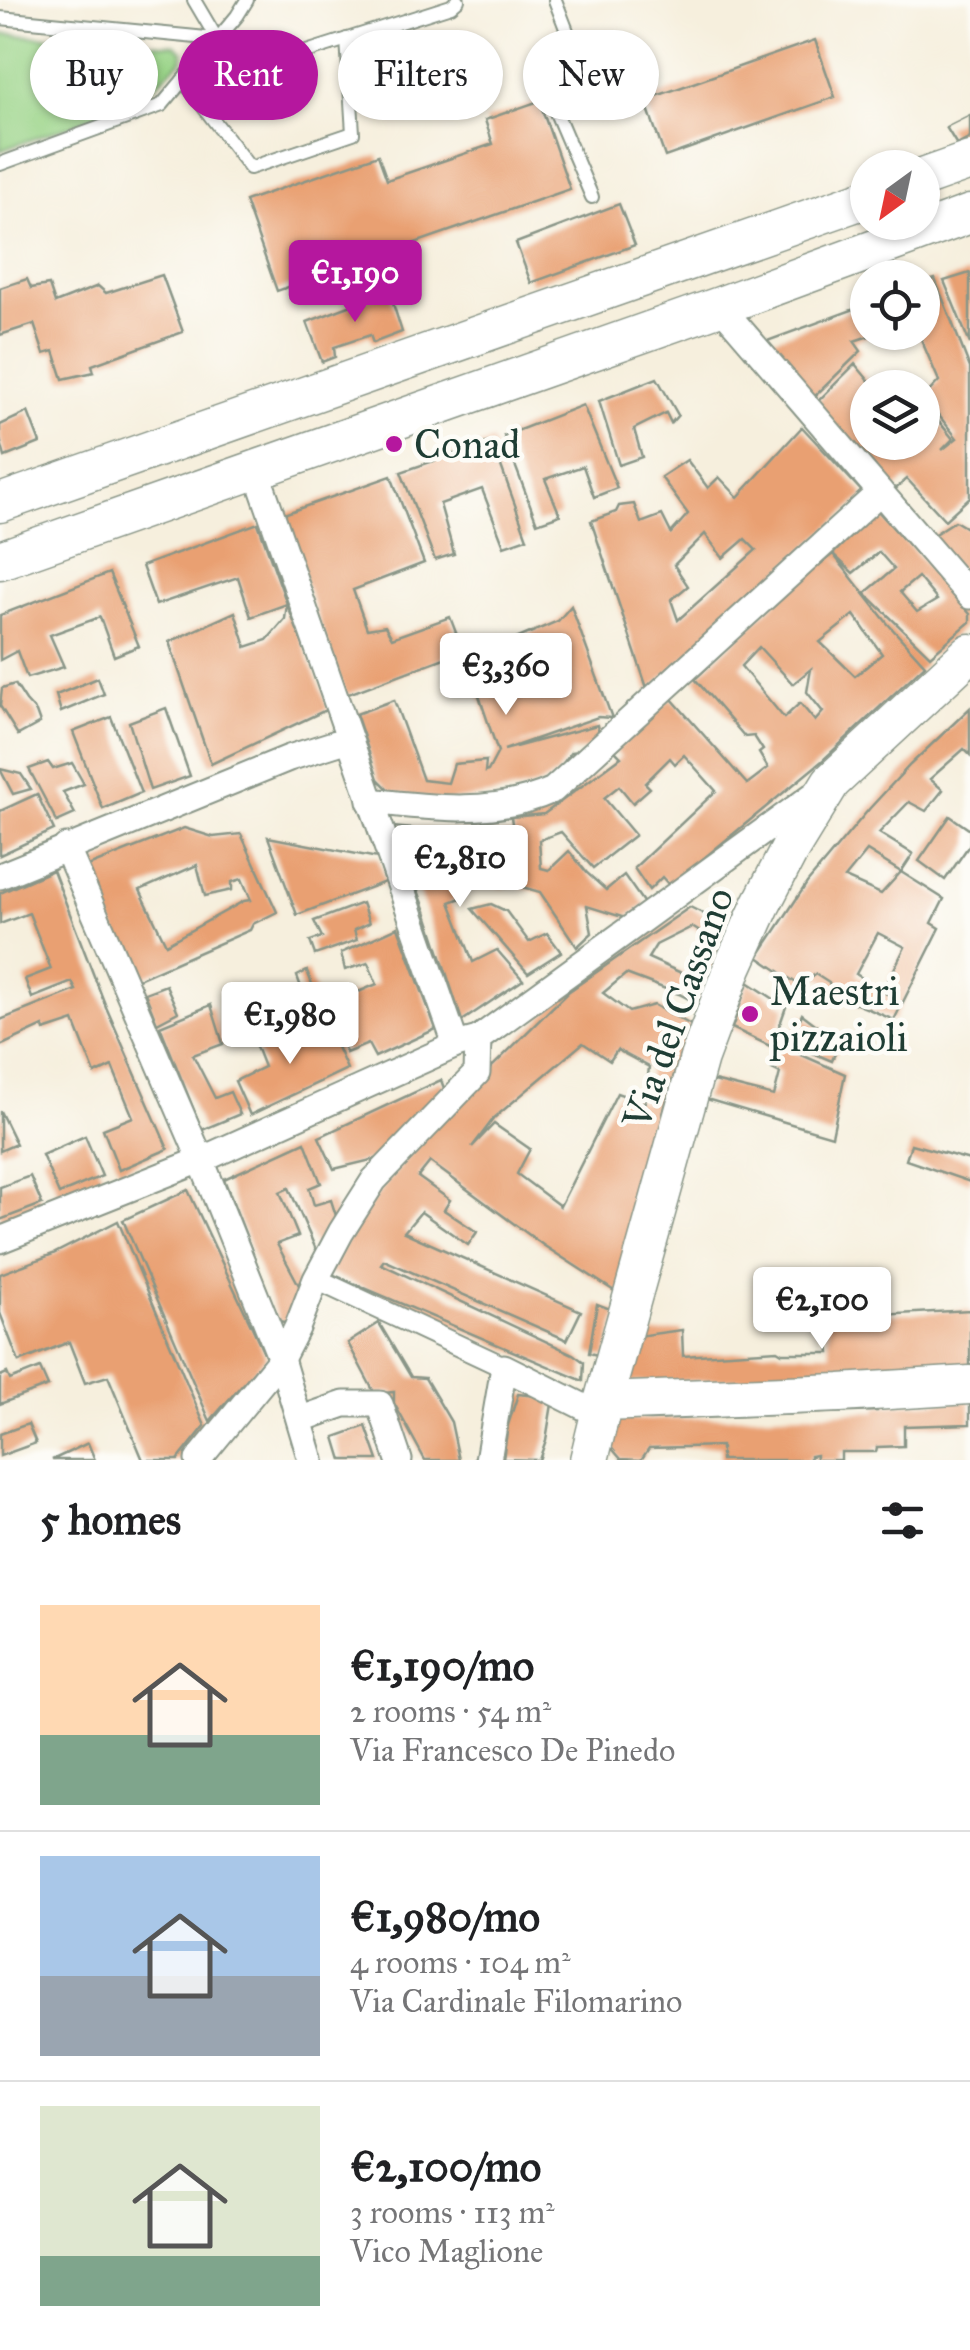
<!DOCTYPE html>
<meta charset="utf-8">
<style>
:root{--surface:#fff;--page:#f6f6f6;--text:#202124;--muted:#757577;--line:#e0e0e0;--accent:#b5179e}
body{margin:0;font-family:"IM FELL Great Primer",serif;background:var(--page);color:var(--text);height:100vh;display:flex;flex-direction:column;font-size:38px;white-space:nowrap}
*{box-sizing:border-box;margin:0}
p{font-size:32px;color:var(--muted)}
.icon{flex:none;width:55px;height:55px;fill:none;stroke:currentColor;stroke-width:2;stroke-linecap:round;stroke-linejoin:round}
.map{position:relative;height:1460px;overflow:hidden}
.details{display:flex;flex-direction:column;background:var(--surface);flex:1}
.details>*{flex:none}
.guide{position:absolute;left:30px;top:30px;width:910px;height:90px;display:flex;gap:20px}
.needle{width:65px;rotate:213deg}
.buttons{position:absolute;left:850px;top:150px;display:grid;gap:20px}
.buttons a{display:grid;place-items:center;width:90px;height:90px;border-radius:50%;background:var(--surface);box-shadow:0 2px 8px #0004;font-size:50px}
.price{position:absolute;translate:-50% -85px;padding:0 22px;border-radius:10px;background:#fff;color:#222;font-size:32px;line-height:65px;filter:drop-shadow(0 2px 5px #0008)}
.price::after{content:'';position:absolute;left:50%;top:60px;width:30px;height:22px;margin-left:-15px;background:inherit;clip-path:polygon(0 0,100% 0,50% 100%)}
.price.selected{background:var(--accent);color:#fff}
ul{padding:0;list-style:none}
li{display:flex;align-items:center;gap:30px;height:250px;padding:0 40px}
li+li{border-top:2px solid var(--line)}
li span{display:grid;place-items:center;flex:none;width:280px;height:200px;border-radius:0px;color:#555}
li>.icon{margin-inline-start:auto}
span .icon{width:120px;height:120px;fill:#fffc;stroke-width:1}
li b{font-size:42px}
h2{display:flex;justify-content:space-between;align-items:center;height:120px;padding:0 40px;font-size:42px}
.tag{padding:0 35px;border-radius:45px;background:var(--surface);box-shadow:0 2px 8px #0004;font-size:35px;line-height:90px}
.tag.selected{background:var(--accent);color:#fff}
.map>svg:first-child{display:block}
.green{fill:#98d386;stroke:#5c885d;stroke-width:2.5}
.building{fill:#e9a072;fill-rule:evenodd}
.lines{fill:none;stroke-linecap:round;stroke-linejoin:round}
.service-casing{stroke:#8a9688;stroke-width:16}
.pedestrian-casing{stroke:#8a9688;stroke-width:24}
.minor-casing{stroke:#8a9688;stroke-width:29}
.secondary-casing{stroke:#8a9688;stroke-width:41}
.service{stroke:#fff;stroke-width:12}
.pedestrian{stroke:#fff;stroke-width:20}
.minor{stroke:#fff;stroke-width:25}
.secondary{stroke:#fff;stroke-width:38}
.poi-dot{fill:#b5179e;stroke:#fdfcf7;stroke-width:4}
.labels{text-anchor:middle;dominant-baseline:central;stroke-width:9;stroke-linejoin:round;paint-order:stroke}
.poi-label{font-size:40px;fill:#1f3d34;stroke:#fdfcf7;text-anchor:start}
.street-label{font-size:40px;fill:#1f3d34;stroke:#fdfcf7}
</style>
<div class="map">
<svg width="970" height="1460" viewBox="0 0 970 1460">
<rect width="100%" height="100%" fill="#fdfcf7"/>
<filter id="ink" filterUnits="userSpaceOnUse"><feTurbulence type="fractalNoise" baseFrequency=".01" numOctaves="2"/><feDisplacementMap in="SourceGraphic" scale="20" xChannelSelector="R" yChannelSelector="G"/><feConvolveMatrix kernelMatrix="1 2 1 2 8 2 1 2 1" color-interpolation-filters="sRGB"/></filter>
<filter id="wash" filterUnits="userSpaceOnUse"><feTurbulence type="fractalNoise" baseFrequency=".0048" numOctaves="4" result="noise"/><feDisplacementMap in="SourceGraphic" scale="40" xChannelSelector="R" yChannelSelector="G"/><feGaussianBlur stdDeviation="2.25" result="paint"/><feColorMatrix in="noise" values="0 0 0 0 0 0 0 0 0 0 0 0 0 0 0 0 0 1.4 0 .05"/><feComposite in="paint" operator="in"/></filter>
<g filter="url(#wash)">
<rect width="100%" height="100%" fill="#f6efdd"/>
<!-- green -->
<path class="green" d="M0,34L175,45L183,52L182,60L139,101L0,151Z"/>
<g id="blocks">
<!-- building -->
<g class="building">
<path d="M815,40L835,97L665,157L645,100Z"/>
<path d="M539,101L570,189L277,291L245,201L378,155L387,180L493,144L485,120Z"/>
<path d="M970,115V138L957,145L946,127Z"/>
<path d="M619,204L635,245L531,283L516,243Z"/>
<path d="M970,273V344L944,281Z"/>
<path d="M162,275L183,332L92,365L94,372L63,379L54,351L44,354L34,324L0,335V288L27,279L31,288L49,285L55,303L98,286L106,293Z"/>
<path d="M935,279L970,368V497L945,520L907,479L891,493L813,406L855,364L875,388H868V442H922V414L929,409L953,439L942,450L957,438L924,397L939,381L918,332H922V283Z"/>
<path d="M389,291L402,332L373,343L370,335L334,347L335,357L322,362L307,322Z"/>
<path d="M868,304V332L878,333L854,341L861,351L809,402L759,344Z"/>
<path d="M657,378L678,415L671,423L666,413L634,429L642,457L619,465L599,401Z"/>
<path d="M583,405L617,488L594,497L583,466L545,479L560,515L537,523L504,436Z"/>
<path d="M28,412L40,443L5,457L0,439V425Z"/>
<path d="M802,427L865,495L648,691L591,521L616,512L619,506L634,504L641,523L662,515L671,533L688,514L661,477L687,460L708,488L719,477L738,497ZM705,534L723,558L745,539L756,550L678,620L671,600L688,586L674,565Z"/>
<path d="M492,441L527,538L504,546L482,489L440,504L454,554L435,560L401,472Z"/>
<path d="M391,476L424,563L353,590L367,629L385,626L392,638L450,617L463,651L346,695L281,515Z"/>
<path d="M877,510L970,614V622L930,656L865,593L894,569L879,552L853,573L833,554L888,624L925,665L822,761L670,886L662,877L649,890L634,868L716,791L684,755L675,764L670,758L645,783L650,788L633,803L619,786L604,798L635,835L593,868L561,832L539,840L541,868L549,870L569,851L587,873L606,890L624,875L645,905L625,918L587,906L592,933L577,947L540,892L522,887L511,817L544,814L621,757L615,751L671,698L747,784L768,768L759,753L763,750L754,736L745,737L695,679L797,582L833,554ZM918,577L937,600L917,612L900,592ZM854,615L882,654L855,676L820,642ZM759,647L793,684L811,669L807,692L823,712L815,721L800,703L784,718L741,666Z"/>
<path d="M955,521L970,530V584L930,537Z"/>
<path d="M258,523L287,604L251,617L238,577L156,605L142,566Z"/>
<path d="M109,573L139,646L114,656L100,617L50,635L64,667L27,678L17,651L0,660V615Z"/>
<path d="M287,604L328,709L211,764L169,642L235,612L246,647L267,640L285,619Z"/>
<path d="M571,606L612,718L598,717L504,750L597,725L600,741L587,750L571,752L555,775L537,786L509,792L444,802L391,792L378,779L356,714L394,700L423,780L448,783L454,764L486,761L485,772L488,771L498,752L467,660L558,621Z"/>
<path d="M98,678L104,694L61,712L56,695Z"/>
<path d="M15,684L26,701L36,712L40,723L18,735L0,706L2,688Z"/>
<path d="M166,708L190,776L150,790L129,722Z"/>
<path d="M970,708V755L964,749L930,779L943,790L926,811L909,802L879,833L913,854L901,872L867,851L845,878L881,894L901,872L944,899L932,923L940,928L894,1020L833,994L829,983L815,974L802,987L758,957L807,883L870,808L910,765ZM878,933L905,947L888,981L894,985L887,994L856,974Z"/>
<path d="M111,717L141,793L103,809L73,732Z"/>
<path d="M48,762L53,769L72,763L84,784L63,792L75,814L57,822L29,769Z"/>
<path d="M0,769L21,774L31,789L13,794Z"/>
<path d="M37,794L54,830L0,855V811Z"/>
<path d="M950,816L970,830V844L945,880L919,861Z"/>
<path d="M393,827L452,833L450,857L472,863L485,839L509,834L520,873L506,878L505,888L448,874L461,898L450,902L473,962L497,950L523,980L462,1021L426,911Z"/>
<path d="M184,828L213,837L241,834L277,912L253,924L250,930L136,980L88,866ZM197,865L205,896L232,890V882L242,879L251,900L244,901L166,944L140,890Z"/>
<path d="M268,837L378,858L385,882L297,915Z"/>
<path d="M53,870L106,1007L168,1149L119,1170L103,1129L133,1117L112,1066L95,1074L74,1021L44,1031L43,1026L0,1046V1020L76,990L72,982L32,998L25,979L51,969L29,913L0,924V893Z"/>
<path d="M362,903L369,923L354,930L357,940L315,955L310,941L322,937L314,921Z"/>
<path d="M491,904L506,911L529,942L547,933L561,952L528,973L472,909Z"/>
<path d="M690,907L736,930L699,1004L679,994L626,974L603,993L629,1012L654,1005L691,1025L676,1068L665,1106L622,1296L543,1245L430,1162L418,1177L450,1200L444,1210L477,1232L468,1245L421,1212L404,1232L581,1311L567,1340L384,1260L381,1264L573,1354L584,1362L583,1381L327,1272L361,1215L434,1124L568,992ZM692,927L708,937L688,976L648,958L656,945ZM583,1043L610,1061L617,1050L649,1067L645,1103L617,1093L560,1206L517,1174L530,1149L494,1124L472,1147L494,1118Z"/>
<path d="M398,927L436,1029L375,1057L368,1044L346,1053L328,1005L377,984L368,963L345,970L341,953Z"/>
<path d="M307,971L324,1015L313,1021L297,976Z"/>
<path d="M748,982L786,1007L772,1047L732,1028Z"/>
<path d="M166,985L178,1012L157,1023L145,993Z"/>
<path d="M211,1005L223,1044L193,1055L215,1098L230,1092L240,1114L202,1130L160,1026Z"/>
<path d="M802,1014L839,1042L832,1061L789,1043Z"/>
<path d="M327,1025L347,1069L250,1115L235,1081L264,1067L253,1039L274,1030L281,1044Z"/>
<path d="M779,1045L845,1074L832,1136L703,1098L714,1081L774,1096L780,1073L772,1069Z"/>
<path d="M441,1080L445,1091L388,1156L334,1169L319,1137Z"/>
<path d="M0,1111L16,1144L0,1151Z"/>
<path d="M85,1136L102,1176L59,1194L42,1155Z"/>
<path d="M305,1142L321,1183L309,1188L314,1205L331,1200L338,1222L318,1254L289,1188L280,1192L298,1236L277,1244L302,1291L285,1322L279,1321L224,1179Z"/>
<path d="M911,1144L970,1160V1182L906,1160Z"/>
<path d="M30,1176L42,1204L0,1220V1187Z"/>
<path d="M188,1190L266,1357L210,1421L123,1220Z"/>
<path d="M118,1221L205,1426L178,1460H143L108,1376L85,1383L69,1342L19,1362L0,1313V1274L53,1254Z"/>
<path d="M597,1304L618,1312L606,1357L589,1353Z"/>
<path d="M970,1310V1371L626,1383L637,1336L682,1330L683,1356L777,1350L782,1353H830L826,1318Z"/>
<path d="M379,1323L411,1377L425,1378L451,1422L459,1460H425L394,1403V1392L375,1394L348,1343Z"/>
<path d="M40,1368L48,1386L0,1404V1376L7,1373L10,1380Z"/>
<path d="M518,1394L553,1398L546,1440L539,1460L503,1459L508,1425Z"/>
<path d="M970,1400V1424L904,1426V1446L877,1447L876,1452H841V1460H816V1455L810,1456V1460H721V1446L649,1448L641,1460L621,1459L609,1445L618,1419L650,1420L877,1411V1406Z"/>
<path d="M28,1424L36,1443L0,1456V1434Z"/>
<path d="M366,1426L378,1460H342L335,1437Z"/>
<path d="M88,1443L95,1460H52Z"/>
</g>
</g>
</g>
<g filter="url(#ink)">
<use href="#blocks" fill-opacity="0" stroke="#8a9688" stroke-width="2.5"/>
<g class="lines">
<defs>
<g id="service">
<path d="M194,0L217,39"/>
<path d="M555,0L582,70L543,82L592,197"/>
<path d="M0,18L217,39L278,61L451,6L458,0"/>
<path d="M183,80L250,168L353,133L347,39"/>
<path d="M0,164L162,105L237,16L247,0"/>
</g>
<path id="pedestrian" d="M316,1279L504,1367"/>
<g id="minor">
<path d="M720,306L970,596"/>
<path d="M256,470L456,1045"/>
<path d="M370,801C430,808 496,816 553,790L880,492"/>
<path d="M66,847L201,1160L281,1359L311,1460"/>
<path d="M0,876L289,758L349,739"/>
<path d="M0,1240L201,1160L456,1045L478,1039L819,791"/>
<path d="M301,1419L344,1404H380L399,1460"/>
<path d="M198,1460L281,1359L297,1328L316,1279L341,1232L374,1180L477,1073L478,1039"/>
<path d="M488,1460L504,1367L600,1415"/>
</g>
<g id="secondary">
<path d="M922,178L970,161"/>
<path d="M0,503L868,198"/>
<path d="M0,560L720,306L970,214"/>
<path d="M603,1402L840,1393L970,1385"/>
<path d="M589,1460L603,1402L699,1058L733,967L761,905L790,849L831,782L970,653"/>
</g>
</defs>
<!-- service casing -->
<use href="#service" class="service-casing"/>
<!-- pedestrian casing -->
<use href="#pedestrian" class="pedestrian-casing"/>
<!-- minor casing -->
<use href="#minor" class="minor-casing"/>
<!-- secondary casing -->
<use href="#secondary" class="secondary-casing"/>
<!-- service -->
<use href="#service" class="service"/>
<!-- pedestrian -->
<use href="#pedestrian" class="pedestrian"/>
<!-- minor -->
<use href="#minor" class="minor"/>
<!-- secondary -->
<use href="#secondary" class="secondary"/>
</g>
</g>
<!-- markers -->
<g class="poi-dot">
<circle cx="394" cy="444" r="10"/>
<circle cx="750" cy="1014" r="10"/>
</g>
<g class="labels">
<!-- poi labels -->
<g class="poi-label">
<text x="414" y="444">Conad</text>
<text x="770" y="991">Maestri<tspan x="770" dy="46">pizzaioli</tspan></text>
</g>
<!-- street labels -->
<g class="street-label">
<text transform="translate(678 1008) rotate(-70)">Via del Cassano</text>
</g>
</g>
</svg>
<div class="buttons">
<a><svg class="needle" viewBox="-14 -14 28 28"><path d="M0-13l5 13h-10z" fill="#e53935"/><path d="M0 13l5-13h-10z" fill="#757577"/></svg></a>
<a><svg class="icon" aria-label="locate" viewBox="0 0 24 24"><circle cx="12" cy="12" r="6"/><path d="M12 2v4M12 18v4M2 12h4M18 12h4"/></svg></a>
<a><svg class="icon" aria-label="layers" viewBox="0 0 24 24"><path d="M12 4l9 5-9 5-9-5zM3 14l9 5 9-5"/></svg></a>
</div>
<b class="price selected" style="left:355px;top:325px">€1,190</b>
<b class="price" style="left:506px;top:718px">€3,360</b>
<b class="price" style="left:460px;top:910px">€2,810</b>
<b class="price" style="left:290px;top:1067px">€1,980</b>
<b class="price" style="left:822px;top:1352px">€2,100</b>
<div class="guide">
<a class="tag">Buy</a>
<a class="tag selected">Rent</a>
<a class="tag">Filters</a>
<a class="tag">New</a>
</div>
</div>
<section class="details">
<h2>5 homes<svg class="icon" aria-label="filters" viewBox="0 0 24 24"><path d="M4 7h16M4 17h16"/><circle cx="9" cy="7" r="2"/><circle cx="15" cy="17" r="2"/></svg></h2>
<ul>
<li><span style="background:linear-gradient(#ffd9b3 65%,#7fa58c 0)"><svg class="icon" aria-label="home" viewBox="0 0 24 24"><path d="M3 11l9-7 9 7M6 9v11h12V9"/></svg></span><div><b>€1,190/mo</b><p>2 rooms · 54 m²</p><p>Via Francesco De Pinedo</p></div></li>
<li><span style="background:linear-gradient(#a9c7e8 60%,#9aa5b1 0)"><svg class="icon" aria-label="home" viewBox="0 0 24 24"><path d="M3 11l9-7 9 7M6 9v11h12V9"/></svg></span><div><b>€1,980/mo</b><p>4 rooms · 104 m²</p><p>Via Cardinale Filomarino</p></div></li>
<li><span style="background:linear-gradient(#dfe7d0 75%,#7fa58c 0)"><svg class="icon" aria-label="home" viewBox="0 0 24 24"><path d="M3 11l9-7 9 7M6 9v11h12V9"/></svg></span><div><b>€2,100/mo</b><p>3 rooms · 113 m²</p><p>Vico Maglione</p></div></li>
</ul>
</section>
